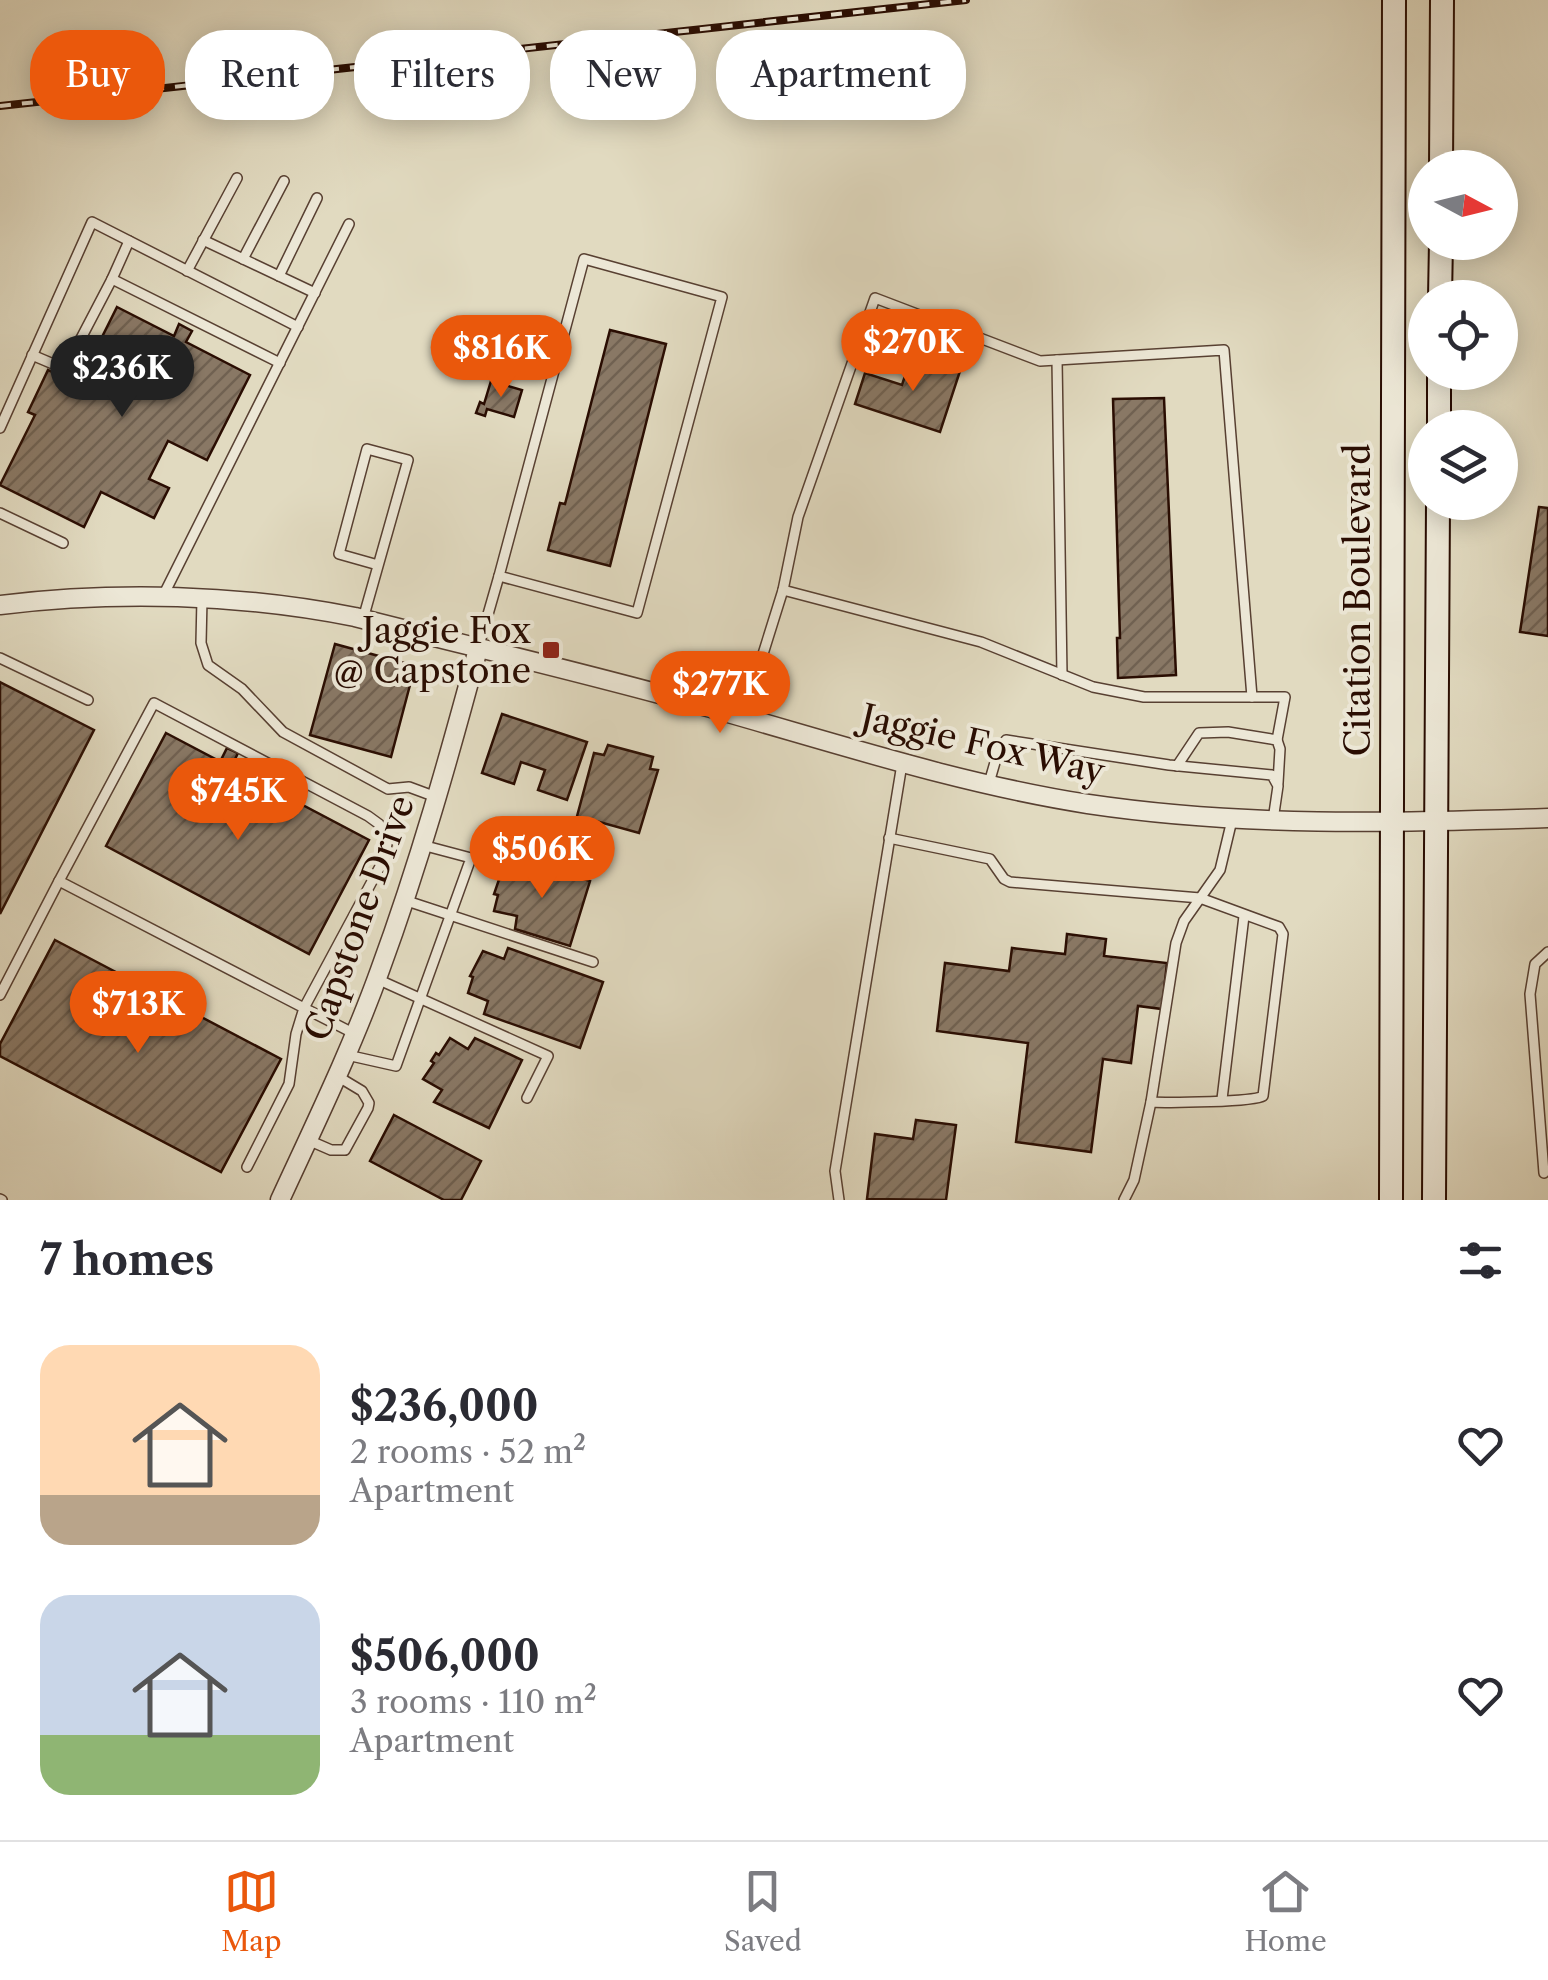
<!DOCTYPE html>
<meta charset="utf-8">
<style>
:root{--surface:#fff;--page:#f7f7f7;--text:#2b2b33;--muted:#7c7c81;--line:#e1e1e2;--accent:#ea580c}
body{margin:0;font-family:"Libre Caslon Text",serif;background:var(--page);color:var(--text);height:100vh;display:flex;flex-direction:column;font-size:38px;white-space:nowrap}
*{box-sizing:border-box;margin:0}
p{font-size:32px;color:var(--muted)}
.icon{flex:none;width:55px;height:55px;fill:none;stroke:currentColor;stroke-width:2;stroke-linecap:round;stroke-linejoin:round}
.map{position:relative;height:1200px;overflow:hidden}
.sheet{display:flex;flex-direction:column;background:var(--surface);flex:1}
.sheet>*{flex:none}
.banner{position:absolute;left:30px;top:30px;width:1000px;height:90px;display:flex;gap:20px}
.needle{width:65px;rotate:97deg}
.controls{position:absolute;left:1408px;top:150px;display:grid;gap:20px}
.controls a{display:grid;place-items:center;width:110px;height:110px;border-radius:50%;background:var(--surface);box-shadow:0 5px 25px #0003;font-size:50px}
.price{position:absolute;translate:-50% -85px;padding:0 22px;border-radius:35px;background:var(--accent);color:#fff;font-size:32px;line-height:65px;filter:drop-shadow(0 2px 5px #0008)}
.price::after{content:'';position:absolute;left:50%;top:60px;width:30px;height:22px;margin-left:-15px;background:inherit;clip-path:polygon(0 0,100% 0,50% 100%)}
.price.current{background:#222;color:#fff}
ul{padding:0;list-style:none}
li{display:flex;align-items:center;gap:30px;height:250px;padding:0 40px}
li span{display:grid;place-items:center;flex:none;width:280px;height:200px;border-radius:30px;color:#555}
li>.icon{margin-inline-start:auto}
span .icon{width:120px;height:120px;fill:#fffc;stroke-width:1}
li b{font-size:42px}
h2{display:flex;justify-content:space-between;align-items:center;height:120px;padding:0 40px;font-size:42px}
.pill{padding:0 35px;border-radius:40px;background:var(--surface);box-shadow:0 5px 25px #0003;font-size:35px;line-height:90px}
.pill.current{background:var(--accent);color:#fff}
.tabs{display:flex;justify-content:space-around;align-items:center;height:140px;border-top:2px solid var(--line);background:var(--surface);font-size:28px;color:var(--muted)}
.tabs a{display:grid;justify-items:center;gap:5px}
.tabs .current{color:var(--accent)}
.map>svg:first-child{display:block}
.building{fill:url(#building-hatch);stroke:#2a0d02;stroke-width:2.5}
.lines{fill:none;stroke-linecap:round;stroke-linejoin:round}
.lane-casing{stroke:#584032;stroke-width:12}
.street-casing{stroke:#584032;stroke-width:21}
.secondary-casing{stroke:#2a0d02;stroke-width:26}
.lane{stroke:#ece7d6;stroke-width:9}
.street{stroke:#ece7d6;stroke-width:18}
.secondary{stroke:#ece7d6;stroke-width:22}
.rail-casing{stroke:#2a0d02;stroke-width:8}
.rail{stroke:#ece7d6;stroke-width:4;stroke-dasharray:11;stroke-linecap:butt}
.poi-dot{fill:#8f2418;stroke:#ece7d6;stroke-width:4}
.labels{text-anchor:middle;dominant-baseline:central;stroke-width:8;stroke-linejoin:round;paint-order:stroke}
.street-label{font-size:35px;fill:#2a0d02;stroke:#ece7d6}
.poi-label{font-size:35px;fill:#2a0d02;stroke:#ece7d6;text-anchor:end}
</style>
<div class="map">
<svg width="1548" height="1200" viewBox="0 0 1548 1200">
<defs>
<pattern id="building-hatch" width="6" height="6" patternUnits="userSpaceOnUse" patternTransform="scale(2.5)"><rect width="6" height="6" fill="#897865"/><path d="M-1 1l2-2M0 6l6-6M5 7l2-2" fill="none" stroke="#706151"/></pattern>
</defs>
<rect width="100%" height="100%" fill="#e1dac0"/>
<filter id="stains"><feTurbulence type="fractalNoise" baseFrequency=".002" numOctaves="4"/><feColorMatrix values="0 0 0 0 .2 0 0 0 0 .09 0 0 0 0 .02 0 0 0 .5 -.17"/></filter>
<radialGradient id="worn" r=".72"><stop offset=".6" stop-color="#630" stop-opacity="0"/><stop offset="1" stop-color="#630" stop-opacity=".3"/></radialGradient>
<!-- building -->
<g class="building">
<path d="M117,307L174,336L179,324L192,331L186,342L250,375L207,460L168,441L149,479L169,488L154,518L101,492L84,527L0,485L35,415L28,412L48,370L78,385Z"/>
<path d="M610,330L666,344L610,566L548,550L560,503L565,504Z"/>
<path d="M912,355L960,371L940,432L855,404L865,373L902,385Z"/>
<path d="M491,381L522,390L514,417L487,409L485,416L476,413L480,402L484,404Z"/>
<path d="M1164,398L1176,675L1118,678L1117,638H1120L1113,399Z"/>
<path d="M1539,507L1548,508V636L1520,632Z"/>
<path d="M335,644L415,666L391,757L310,735Z"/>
<path d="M0,682L94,730L0,914Z"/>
<path d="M502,714L587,742L567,800L538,790L545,770L521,762L514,784L482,773Z"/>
<path d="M166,733L369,840L309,954L106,846Z"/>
<path d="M608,745L653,757L650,769L658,770L639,833L596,821L590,841L572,835L594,753L604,755Z"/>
<path d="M227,748L238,753L232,765L221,760Z"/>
<path d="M529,862L590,881L570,946L515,929L517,916L494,911L498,895L494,894L503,868L526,873Z"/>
<path d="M1067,934L1106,939L1104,956L1167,963L1162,1009L1138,1006L1131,1063L1103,1059L1091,1152L1016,1142L1028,1043L937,1031L945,963L1009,971L1012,948L1065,954Z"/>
<path d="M55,940L281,1059L221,1172L0,1056V1044Z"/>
<path d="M508,948L603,982L580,1048L484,1014L488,1001L468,993L473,977L470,976L483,951L504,959Z"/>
<path d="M450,1038L468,1049L475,1038L522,1060L489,1128L434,1102L442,1090L423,1079L434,1063L431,1061L436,1053L439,1055Z"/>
<path d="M394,1115L481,1161L461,1200H444L370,1161Z"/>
<path d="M916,1120L956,1125L946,1200L867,1199L875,1134L913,1139Z"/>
</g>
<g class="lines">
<defs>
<g id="lane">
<path d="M203,240L315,293"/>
<path d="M129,241L112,279L280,363"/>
<path d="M243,259L284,181"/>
<path d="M584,259L722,297L637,613L499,576Z"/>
<path d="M187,271L237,178"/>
<path d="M279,276L317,198"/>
<path d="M32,355L65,369L112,279"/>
<path d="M1057,360L1062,675"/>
<path d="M0,428L92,222L298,327"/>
<path d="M0,513L63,543"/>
<path d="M783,590L798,517L875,298L1040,361L1224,350L1252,697"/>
<path d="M163,596L349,224"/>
<path d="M202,599L201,643L208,665L242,689L283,732L388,789L409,787L436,797"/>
<path d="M363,619L408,460L367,449L339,554L378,565"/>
<path d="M478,649L499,576"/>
<path d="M0,658L88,700"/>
<path d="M743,718L783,590L981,642L1093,687L1144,697H1285L1277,740"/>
<path d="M1177,766L1199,733L1228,732L1277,740L1280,749L1278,783"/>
<path d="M989,783L998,752L1006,740L1169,765L1272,775L1278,786L1273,820"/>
<path d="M889,838L990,859L1004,879L1010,882L1200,898L1279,927L1283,934L1263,1096C1254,1102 1169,1103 1151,1102"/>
<path d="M404,900L593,962"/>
<path d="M377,979L548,1056L527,1098"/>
<path d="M0,995L59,881"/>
<path d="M347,1055L396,1066L471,858L422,845"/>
<path d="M1222,1099L1244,916"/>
<path d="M308,1140L331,1150H345L368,1108L369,1103L362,1091L337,1076"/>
<path d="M247,1167L289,1084L296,1034L304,1008L384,859L388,839L379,824L368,816L154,703L59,881L304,1008L355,1034"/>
<path d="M1544,1173L1530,994L1535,964L1548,952"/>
<path d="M0,1199L2,1200"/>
<path d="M839,1200L835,1171L902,764"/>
<path d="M1124,1200L1134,1180L1151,1102L1176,943L1184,921L1220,870L1232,820"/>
</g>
<g id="street">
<path d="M0,605C116,591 240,594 355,617C472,647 590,674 707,707C832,742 959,784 1088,804C1243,827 1392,823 1548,818"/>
<path d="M280,1200C315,1124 352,1048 380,970C419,864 449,757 478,649"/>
</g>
<g id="secondary">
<path d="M1441,168L1442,0"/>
<path d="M1440,298L1441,242"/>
<path d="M1439,428V372"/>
<path d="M1391,1200L1394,0"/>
<path d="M1434,1200L1438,502"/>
</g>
</defs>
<!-- lane casing -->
<use href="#lane" class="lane-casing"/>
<!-- street casing -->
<use href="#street" class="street-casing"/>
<!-- secondary casing -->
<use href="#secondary" class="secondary-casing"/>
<!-- lane -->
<use href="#lane" class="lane"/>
<!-- street -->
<use href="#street" class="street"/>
<!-- secondary -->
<use href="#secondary" class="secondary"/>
<defs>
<path id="rail" d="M0,106L966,0"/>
</defs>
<!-- rail casing -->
<use href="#rail" class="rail-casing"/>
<!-- rail -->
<use href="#rail" class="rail"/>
</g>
<!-- markers -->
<rect class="poi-dot" x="541" y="640" width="20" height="20" rx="5"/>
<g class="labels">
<!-- street labels -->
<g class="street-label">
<text transform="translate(1357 600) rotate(-90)">Citation Boulevard</text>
<text transform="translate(983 744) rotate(13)">Jaggie Fox Way</text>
<text transform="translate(359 918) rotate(-70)">Capstone Drive</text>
</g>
<!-- poi labels -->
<g class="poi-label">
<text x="531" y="630">Jaggie Fox<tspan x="531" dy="40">@ Capstone</tspan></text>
</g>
</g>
<rect width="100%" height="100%" filter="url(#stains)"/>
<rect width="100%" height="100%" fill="url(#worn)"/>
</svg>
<div class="controls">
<a><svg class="needle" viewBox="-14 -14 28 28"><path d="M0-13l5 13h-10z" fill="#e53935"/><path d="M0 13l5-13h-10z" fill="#7c7c81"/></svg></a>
<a><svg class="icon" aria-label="locate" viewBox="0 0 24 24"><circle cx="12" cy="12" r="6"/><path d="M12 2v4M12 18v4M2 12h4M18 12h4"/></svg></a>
<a><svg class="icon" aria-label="layers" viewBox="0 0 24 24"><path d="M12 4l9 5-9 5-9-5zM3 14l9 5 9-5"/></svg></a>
</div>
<b class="price" style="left:913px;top:394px">$270K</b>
<b class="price" style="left:501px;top:400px">$816K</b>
<b class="price current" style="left:122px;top:420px">$236K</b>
<b class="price" style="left:720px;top:736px">$277K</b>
<b class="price" style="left:238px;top:843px">$745K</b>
<b class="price" style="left:542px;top:901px">$506K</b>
<b class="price" style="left:138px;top:1056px">$713K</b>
<div class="banner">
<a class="pill current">Buy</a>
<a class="pill">Rent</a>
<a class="pill">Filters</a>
<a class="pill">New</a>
<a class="pill">Apartment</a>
</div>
</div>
<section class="sheet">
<h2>7 homes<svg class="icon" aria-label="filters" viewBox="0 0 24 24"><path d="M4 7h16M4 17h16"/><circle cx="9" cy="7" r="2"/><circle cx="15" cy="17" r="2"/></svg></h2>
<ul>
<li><span style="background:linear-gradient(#ffd9b3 75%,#b9a48a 0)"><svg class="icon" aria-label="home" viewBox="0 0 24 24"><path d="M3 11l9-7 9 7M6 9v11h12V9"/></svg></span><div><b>$236,000</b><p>2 rooms · 52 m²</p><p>Apartment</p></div><svg class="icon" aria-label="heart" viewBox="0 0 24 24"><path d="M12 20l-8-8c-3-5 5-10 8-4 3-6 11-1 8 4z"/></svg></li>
<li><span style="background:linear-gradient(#c9d6e8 70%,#8fb573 0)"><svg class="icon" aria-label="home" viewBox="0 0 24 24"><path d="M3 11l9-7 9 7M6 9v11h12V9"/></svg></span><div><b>$506,000</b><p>3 rooms · 110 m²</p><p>Apartment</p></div><svg class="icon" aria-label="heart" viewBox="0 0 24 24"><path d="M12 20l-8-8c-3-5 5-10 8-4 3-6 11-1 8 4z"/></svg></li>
</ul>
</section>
<nav class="tabs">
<a class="current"><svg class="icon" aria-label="map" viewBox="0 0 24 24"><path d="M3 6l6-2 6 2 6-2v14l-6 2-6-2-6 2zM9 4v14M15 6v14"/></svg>Map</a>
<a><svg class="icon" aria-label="saved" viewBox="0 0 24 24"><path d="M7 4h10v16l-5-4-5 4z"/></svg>Saved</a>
<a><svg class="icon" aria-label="home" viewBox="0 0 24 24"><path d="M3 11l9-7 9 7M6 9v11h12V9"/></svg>Home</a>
</nav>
